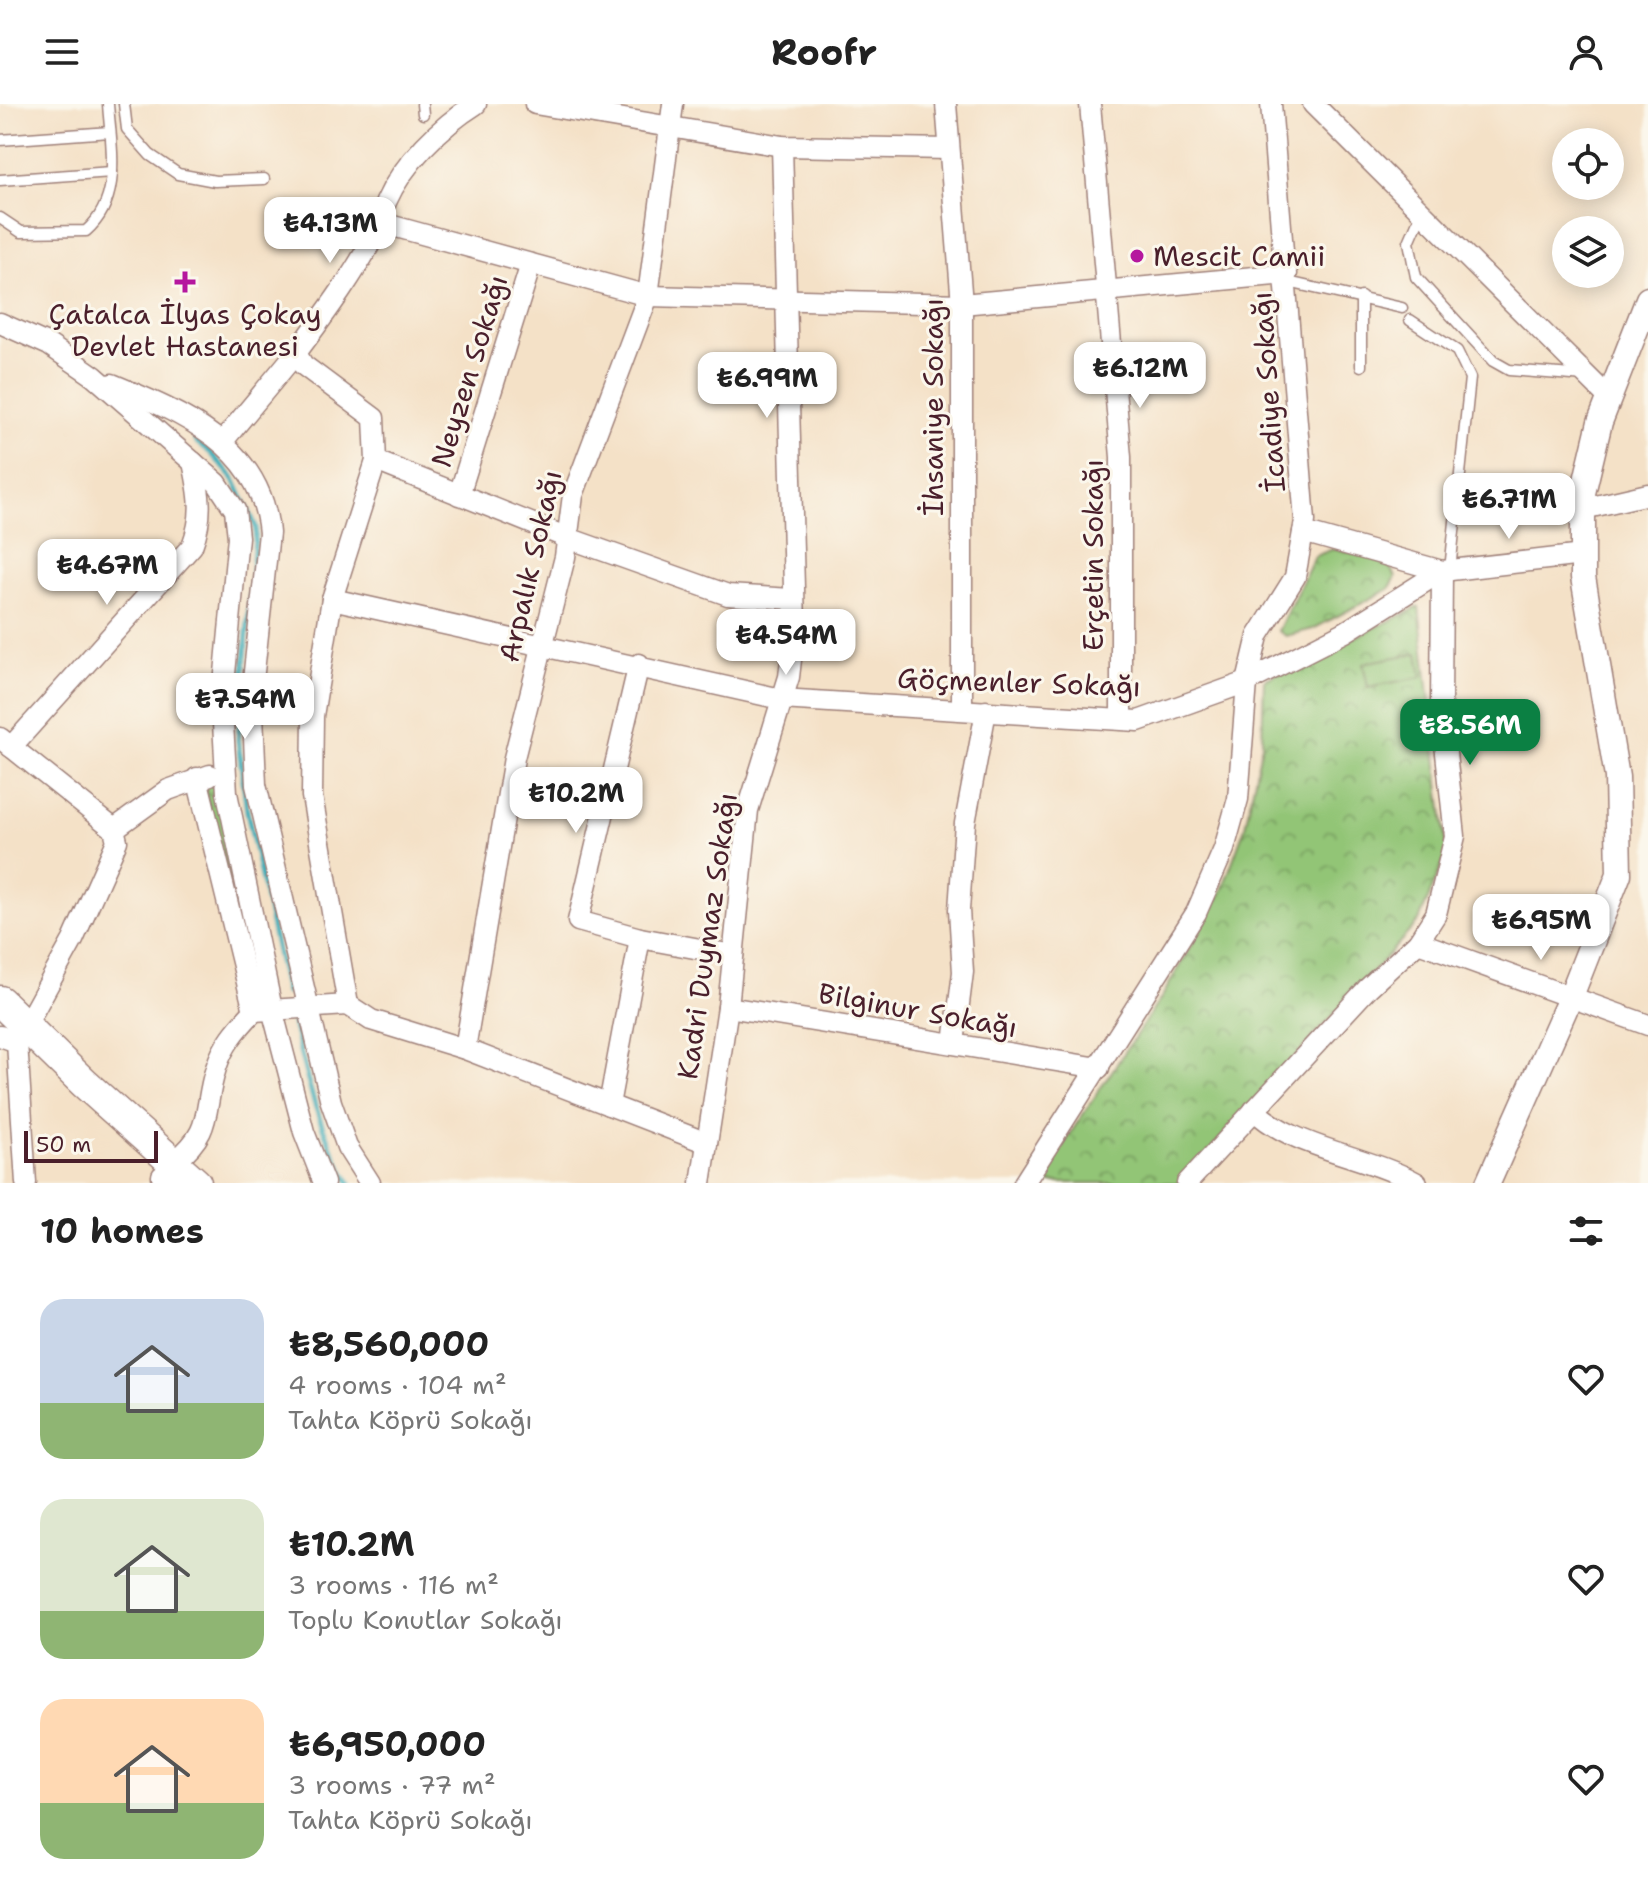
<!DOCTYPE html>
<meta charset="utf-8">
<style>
:root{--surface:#fff;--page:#f2f2f2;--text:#222;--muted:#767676;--accent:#0b8043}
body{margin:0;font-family:"Shantell Sans",sans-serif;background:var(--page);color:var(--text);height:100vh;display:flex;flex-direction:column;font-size:30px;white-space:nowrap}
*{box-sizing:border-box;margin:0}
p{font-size:26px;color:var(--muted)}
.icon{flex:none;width:44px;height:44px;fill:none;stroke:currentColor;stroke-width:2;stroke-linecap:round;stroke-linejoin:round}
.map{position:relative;height:1079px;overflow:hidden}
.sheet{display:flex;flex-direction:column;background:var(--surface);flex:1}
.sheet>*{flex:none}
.buttons{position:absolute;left:1552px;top:24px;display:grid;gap:16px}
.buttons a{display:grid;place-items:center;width:72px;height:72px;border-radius:50%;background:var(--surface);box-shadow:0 4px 20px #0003;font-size:40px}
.scale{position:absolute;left:24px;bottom:20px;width:134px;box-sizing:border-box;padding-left:8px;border:4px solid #4a1f2b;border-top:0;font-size:22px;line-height:28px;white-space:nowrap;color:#4a1f2b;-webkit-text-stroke:6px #fbf7ec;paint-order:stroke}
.price{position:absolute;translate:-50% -68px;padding:0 18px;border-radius:16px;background:#fff;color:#222;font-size:26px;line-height:52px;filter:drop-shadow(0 2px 4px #0008)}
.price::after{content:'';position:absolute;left:50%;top:48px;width:24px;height:18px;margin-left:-12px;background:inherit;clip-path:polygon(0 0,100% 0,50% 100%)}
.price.active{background:var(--accent);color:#fff}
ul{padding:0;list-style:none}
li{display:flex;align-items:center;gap:24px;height:200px;padding:0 40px}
li span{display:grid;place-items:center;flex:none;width:224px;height:160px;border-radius:24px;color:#555}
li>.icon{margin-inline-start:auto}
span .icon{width:96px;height:96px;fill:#fffc;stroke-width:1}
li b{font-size:34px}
h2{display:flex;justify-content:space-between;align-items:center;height:96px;padding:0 40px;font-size:34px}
header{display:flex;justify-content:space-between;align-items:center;height:104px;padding:0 40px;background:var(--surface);font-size:36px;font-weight:700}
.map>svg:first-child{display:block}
.park{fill:url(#park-crowns);stroke:#6e7250;stroke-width:2}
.pitch{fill:#92c576;stroke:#6e7250;stroke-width:2}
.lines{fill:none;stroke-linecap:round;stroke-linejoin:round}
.stream{stroke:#3eaeba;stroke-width:5}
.service-casing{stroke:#9f8079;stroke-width:13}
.minor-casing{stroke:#9f8079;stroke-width:23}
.tertiary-casing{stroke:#9f8079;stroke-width:27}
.primary-casing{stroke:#9f8079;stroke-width:33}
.service{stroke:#fff;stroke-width:10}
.minor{stroke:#fff;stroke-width:20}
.tertiary{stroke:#fff;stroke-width:24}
.primary{stroke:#fff;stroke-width:30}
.poi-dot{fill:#b5179e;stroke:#fbf7ec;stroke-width:3}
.labels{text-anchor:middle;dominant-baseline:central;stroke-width:6;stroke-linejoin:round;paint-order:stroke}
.poi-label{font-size:28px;fill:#4a1f2b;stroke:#fbf7ec;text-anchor:start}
.street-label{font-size:28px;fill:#4a1f2b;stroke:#fbf7ec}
</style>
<header><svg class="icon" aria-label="menu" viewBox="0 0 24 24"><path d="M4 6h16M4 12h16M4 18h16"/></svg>Roofr<svg class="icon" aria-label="person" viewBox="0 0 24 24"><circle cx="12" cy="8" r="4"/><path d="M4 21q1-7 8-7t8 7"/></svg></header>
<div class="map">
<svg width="1648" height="1079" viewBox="0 0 1648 1079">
<defs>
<pattern id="park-crowns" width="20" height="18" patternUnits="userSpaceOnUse" patternTransform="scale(2)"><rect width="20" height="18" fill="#92c576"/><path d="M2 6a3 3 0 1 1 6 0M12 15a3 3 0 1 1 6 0" fill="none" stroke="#799f61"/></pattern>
</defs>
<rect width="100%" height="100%" fill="#fbf7ec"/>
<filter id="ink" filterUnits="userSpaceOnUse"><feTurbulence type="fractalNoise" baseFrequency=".0125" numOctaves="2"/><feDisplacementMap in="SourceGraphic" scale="16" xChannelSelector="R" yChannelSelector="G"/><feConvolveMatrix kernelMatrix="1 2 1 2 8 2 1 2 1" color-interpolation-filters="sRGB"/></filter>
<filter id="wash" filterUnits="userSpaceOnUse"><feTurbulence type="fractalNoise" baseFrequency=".006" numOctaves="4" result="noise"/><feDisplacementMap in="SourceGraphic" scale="32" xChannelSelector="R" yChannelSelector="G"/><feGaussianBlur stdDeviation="1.8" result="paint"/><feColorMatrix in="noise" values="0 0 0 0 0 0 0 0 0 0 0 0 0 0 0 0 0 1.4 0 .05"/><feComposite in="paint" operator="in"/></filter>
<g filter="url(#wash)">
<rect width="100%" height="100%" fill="#f4e1c7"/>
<!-- park -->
<g class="park">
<path d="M1333,445C1352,450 1388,452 1396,473L1389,485L1313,525L1286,532L1278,527L1315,452Z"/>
<path d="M1419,503L1447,749L1419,817L1180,1079H1037L1163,891L1221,789L1245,723L1262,640L1264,576Z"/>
<path d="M223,679L266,890L253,893L204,681Z"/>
</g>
<!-- pitch -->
<path class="pitch" d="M1418,549L1422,573L1368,583L1363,559Z"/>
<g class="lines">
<!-- stream -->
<g class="stream">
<path d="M195,337L211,349L234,375L256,423L238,636L247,707L286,889"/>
<path d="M293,918C306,973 320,1031 350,1079"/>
</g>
</g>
</g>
<g filter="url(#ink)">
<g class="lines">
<defs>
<g id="service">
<path d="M124,0L127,25L150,51L178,70L215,77L264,75"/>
<path d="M422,0L423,10"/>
<path d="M0,36L110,28"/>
<path d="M0,76L112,68"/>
<path d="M1422,108L1409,138L1416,173L1493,257L1509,266L1585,272"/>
<path d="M0,114L21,128L86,127C123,95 111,44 108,0"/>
<path d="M1288,178L1402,204"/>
<path d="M1410,216L1457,247L1470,274L1450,466"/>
<path d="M1361,262V193"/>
</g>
<g id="minor">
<path d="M476,0C441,22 403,59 386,98C383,106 383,114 380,121C357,167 326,209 296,249L303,261L374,314L376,357L332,495L313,612L312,692L348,901L371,916L465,945L707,1039"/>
<path d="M535,0L782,42L949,45"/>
<path d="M946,0L962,200V605"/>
<path d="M1090,0L1121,353V615"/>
<path d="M1313,0L1609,294"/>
<path d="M382,119L648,192L962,200L1287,170"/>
<path d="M0,219L49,241L94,272L217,379L235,406L238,433L222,601L227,689L272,905L304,1028L324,1079"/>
<path d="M112,280C182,309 262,342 269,429L252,586L256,681L331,998L347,1043L370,1079"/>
<path d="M223,337L296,249"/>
<path d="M376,357L568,434L728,491L791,495"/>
<path d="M459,391L531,160"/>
<path d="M1583,405L1648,390"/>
<path d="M1303,428L1442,467"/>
<path d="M332,495L781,595L1138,617L1247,578L1345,528L1442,467L1583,451"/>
<path d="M639,560L578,817L640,834L733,851"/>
<path d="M0,634L114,725L117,737L73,836L26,921"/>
<path d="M11,643L192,442C204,411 200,390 193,358"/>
<path d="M197,674L254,907"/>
<path d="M114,725L168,686L210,671"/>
<path d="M1418,838L1648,921"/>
<path d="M728,903L1099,964"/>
<path d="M0,932L17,938L26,1079"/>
<path d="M954,939L963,868L959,806L965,719L986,607"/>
<path d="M465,945L514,654L565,453L573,391L648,192L673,0"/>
<path d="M609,1001L640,834"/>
<path d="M1254,1006C1292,1044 1369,1052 1417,1079"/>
<path d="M174,1058C215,1025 202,1008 216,964C223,941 237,925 254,907L348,901"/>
<path d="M162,1072L163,1079"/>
<path d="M701,1079L728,903L748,706L789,573L795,521L782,42"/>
<path d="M1024,1079L1196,809L1224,745L1238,695L1247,578L1258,532L1295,473L1305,417L1271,0"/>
<path d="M1187,1079L1368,884L1418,838L1436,810L1455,732L1441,603L1442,467"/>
</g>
<path id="tertiary" d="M1488,1079L1571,892L1619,770L1617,673L1583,473V389L1600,318L1648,195"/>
<path id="primary" d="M0,897L84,979L196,1079"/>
</defs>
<!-- service casing -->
<use href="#service" class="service-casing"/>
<!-- minor casing -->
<use href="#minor" class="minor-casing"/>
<!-- tertiary casing -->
<use href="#tertiary" class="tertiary-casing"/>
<!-- primary casing -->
<use href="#primary" class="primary-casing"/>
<!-- service -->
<use href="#service" class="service"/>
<!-- minor -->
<use href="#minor" class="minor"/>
<!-- tertiary -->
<use href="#tertiary" class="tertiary"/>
<!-- primary -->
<use href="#primary" class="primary"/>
</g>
</g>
<!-- markers -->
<g class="poi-dot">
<circle cx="1137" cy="152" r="8"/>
<path d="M181 166h8v8h8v8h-8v8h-8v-8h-8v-8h8z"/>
</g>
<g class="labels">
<!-- poi labels -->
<g class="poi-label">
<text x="1153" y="152">Mescit Camii</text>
<text x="185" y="210" text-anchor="middle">Çatalca İlyas Çokay<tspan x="185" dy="32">Devlet Hastanesi</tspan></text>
</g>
<!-- street labels -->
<g class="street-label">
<text transform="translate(469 267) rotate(-73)">Neyzen Sokağı</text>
<text transform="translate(1268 288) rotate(-94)">İcadiye Sokağı</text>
<text transform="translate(933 303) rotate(-90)">İhsaniye Sokağı</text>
<text transform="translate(1093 451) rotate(-90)">Erçetin Sokağı</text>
<text transform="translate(530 462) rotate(-77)">Arpalık Sokağı</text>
<text transform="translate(1019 578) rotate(2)">Göçmenler Sokağı</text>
<text transform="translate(707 832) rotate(-82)">Kadri Duymaz Sokağı</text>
<text transform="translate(918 906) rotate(10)">Bilginur Sokağı</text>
</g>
</g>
</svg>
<div class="buttons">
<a><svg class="icon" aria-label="locate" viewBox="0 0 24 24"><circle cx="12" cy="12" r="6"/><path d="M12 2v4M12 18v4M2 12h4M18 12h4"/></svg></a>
<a><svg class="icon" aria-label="layers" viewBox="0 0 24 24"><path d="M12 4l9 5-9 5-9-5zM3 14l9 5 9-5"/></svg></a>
</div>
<div class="scale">50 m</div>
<b class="price" style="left:330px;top:161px">₺4.13M</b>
<b class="price" style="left:1140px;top:306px">₺6.12M</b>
<b class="price" style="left:767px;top:316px">₺6.99M</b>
<b class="price" style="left:1509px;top:437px">₺6.71M</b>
<b class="price" style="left:107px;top:503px">₺4.67M</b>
<b class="price" style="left:786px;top:573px">₺4.54M</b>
<b class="price" style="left:245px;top:637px">₺7.54M</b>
<b class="price active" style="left:1470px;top:663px">₺8.56M</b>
<b class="price" style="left:576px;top:731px">₺10.2M</b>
<b class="price" style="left:1541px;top:858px">₺6.95M</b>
</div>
<section class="sheet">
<h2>10 homes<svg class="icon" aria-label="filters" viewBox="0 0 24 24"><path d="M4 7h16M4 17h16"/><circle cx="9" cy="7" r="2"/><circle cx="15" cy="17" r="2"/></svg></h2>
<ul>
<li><span style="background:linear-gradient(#c9d6e8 65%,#8fb573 0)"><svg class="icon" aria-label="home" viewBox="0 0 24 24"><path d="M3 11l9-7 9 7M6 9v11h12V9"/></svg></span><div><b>₺8,560,000</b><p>4 rooms · 104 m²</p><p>Tahta Köprü Sokağı</p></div><svg class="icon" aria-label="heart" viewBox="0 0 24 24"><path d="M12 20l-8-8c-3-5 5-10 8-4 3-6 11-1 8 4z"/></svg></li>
<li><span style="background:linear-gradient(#dfe7d0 70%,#8fb573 0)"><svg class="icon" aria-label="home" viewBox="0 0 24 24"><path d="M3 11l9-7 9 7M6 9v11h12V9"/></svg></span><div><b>₺10.2M</b><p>3 rooms · 116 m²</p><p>Toplu Konutlar Sokağı</p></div><svg class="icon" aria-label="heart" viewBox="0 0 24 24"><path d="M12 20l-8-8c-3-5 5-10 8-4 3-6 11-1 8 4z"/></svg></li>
<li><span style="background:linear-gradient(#ffd9b3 65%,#8fb573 0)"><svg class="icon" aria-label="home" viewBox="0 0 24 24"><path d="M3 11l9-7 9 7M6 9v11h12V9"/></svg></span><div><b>₺6,950,000</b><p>3 rooms · 77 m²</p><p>Tahta Köprü Sokağı</p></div><svg class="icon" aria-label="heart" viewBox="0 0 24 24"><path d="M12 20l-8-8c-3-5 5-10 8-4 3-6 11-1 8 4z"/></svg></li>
</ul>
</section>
